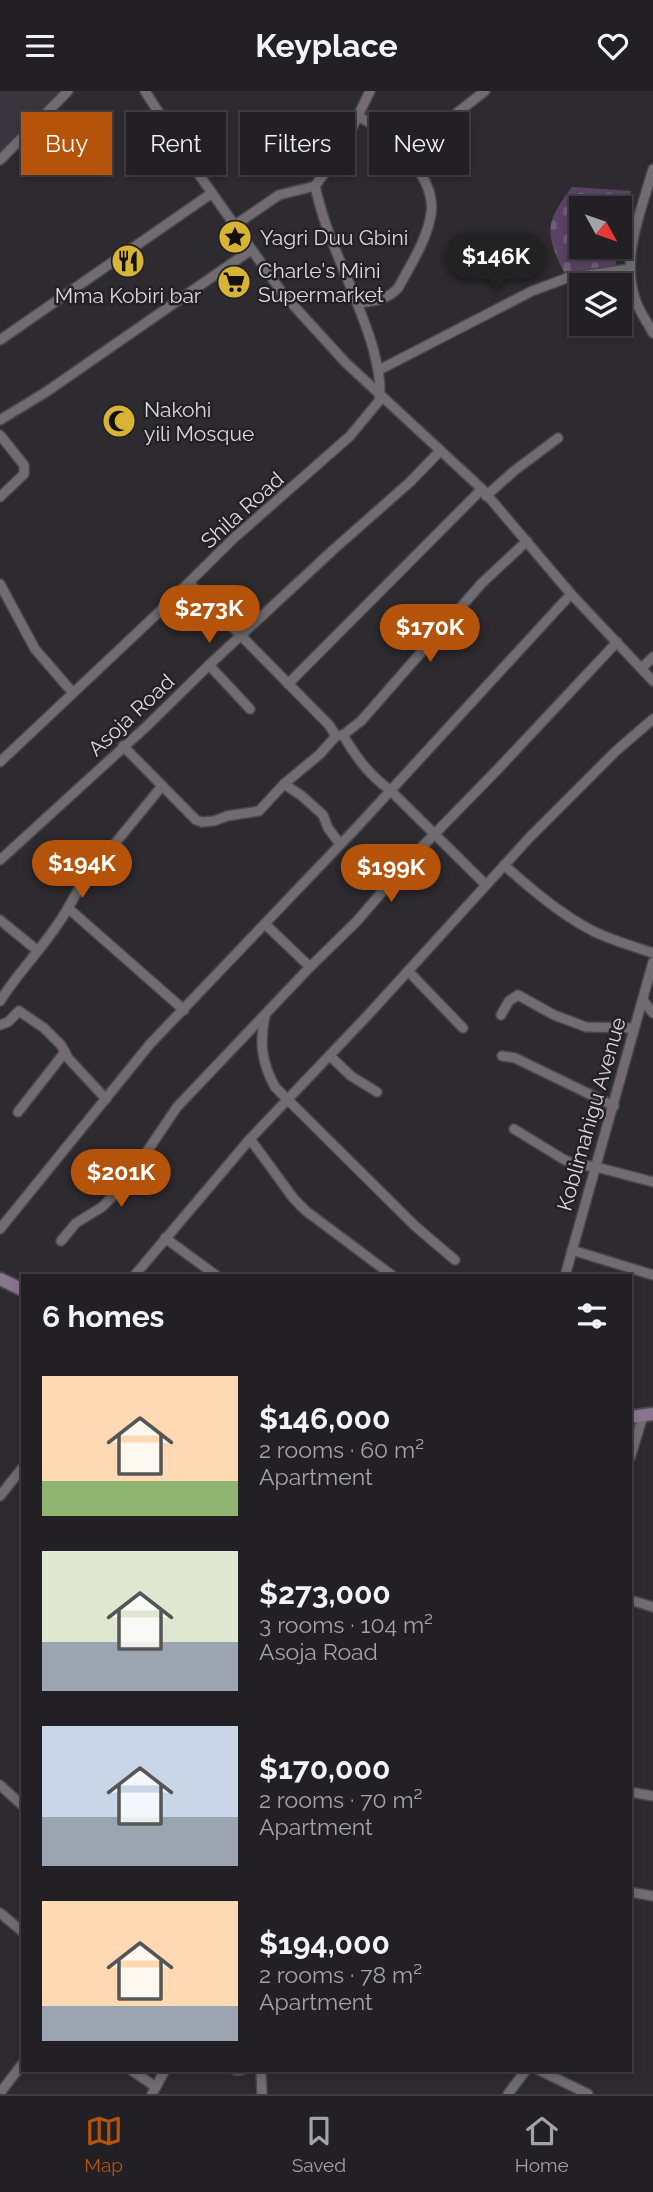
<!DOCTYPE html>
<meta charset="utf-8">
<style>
:root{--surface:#222024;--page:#2a282c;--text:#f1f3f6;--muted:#a2a3a6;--line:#3f3e41;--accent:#b45309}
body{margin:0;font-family:Raleway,sans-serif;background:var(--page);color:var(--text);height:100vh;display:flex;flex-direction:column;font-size:26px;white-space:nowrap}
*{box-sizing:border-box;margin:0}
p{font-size:23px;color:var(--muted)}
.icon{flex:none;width:38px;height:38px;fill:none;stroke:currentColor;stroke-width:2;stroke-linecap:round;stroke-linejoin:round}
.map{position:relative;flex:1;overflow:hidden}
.details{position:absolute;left:21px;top:1183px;width:611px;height:798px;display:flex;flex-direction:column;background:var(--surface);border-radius:0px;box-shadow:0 4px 10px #0003,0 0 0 2px var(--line)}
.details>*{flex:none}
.guide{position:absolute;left:21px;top:21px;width:612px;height:63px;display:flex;gap:14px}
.needle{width:46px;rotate:130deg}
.tools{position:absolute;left:569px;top:105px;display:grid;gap:14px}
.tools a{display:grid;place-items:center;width:63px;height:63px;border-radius:0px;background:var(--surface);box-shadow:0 4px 10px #0003,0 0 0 2px var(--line);font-size:35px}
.price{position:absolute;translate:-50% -60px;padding:0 16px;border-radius:24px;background:var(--accent);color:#fff;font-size:23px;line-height:46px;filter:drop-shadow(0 2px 4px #0008)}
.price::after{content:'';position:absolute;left:50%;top:42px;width:21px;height:16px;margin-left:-10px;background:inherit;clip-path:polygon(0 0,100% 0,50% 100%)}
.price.selected{background:#222;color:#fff}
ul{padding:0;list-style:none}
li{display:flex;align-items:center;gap:21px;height:175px;padding:0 21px}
li span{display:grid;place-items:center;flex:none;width:196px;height:140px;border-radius:0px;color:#555}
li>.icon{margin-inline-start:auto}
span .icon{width:84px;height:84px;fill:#fffc;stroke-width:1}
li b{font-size:30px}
h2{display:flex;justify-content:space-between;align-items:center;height:84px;padding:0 21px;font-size:30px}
.tag{padding:0 24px;border-radius:0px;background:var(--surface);box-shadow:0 4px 10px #0003,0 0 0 2px var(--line);font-size:24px;line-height:63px}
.tag.selected{background:var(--accent);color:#fff}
header{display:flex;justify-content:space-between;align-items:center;height:91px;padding:0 21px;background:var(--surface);font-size:32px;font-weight:700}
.tabs{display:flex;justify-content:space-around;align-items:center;height:98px;border-top:2px solid var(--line);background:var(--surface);font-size:19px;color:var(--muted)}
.tabs a{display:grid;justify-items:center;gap:4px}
.tabs .selected{color:var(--accent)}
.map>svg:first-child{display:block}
.built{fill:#3a343d}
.cemetery{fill:url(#cemetery-stones)}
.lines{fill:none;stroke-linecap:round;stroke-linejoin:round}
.street-casing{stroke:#49474b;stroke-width:12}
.secondary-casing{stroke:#49474b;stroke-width:16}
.street{stroke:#706c71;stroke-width:9}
.secondary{stroke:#8a7591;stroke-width:12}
.labels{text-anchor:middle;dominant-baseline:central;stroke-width:5;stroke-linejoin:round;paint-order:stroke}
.poi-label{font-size:21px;fill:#dbd9dc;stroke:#242126;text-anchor:start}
.street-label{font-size:21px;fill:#dbd9dc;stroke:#242126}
</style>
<header><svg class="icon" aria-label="menu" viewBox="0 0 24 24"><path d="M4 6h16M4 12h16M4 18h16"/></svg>Keyplace<svg class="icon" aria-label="heart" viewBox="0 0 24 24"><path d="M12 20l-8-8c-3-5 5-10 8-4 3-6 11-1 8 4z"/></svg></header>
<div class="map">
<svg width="653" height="2003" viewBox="0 0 653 2003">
<defs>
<pattern id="cemetery-stones" width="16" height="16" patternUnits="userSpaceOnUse" patternTransform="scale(1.75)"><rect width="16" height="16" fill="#5a4363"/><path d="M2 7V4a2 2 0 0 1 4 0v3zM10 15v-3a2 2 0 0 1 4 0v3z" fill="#715e79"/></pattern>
</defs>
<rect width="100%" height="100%" fill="#2e2b30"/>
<!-- built -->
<path class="built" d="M0,0H68L0,72Z"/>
<!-- cemetery -->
<path class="cemetery" d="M572,96L631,100L620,154V117H581V156H619L615,177L565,184C546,143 543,134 572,96Z"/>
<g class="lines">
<defs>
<g id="street">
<path d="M145,0L193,75L283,203L346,272L482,398L571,503L653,590"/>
<path d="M357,25C388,39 437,85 431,123C427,149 410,175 398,197C387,209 374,210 359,212"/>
<path d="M398,54L435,39L485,0"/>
<path d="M0,69L68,0"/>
<path d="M653,78C641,121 619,169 637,213C641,223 648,232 653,242"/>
<path d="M235,134L279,104L315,95L342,58L370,0"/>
<path d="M0,249L212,102"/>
<path d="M379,279L532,200L567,187L629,178"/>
<path d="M0,329L46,301L251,159"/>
<path d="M0,344L24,374V383L0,406"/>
<path d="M486,405L514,380L558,347"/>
<path d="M189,492L329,634L336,645"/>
<path d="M0,493L35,558L73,602"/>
<path d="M209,574L250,618"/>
<path d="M642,577L653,566"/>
<path d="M288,593L482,398"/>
<path d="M343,644C356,666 369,684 390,699L486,794"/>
<path d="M123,655L196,729L202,731L214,730L227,725L259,720L284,693L320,663L336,645L343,644L361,630L482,492L527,450"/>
<path d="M0,671L158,522L234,447L350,345L379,310C382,292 377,274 373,257C357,202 327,151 315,95"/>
<path d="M284,693L302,705L323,724L328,737L340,753"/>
<path d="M0,769L148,634L209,574L333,459L410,391L440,360"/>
<path d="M504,774C531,798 559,822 591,839C610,849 633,855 653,862"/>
<path d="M68,817L81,794L162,695"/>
<path d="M0,829L38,860"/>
<path d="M265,833L310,876"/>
<path d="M408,880L463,937"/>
<path d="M643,909L653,922"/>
<path d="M0,910C21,877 49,851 68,817L184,919"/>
<path d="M501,924L509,910L518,904L554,924L586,936L633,937"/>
<path d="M265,925C259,952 262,972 275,996L415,1135L455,1169"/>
<path d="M0,934L8,931L19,920L44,937L61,954L68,967L106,1008"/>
<path d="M330,965L351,985L377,1001"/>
<path d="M502,965L515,967L614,1015"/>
<path d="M18,1021L65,961"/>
<path d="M514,1038L563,1068L574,1073L596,1076L653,1091"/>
<path d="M250,1048L294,1108L306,1120L393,1185"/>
<path d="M0,1138L150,953L358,735L571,503"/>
<path d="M165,1147L217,1185"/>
<path d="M61,1150L76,1132L102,1116L125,1093L177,1016L310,876L357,830L414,764L497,679L617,551"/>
<path d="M572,1159L653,1184"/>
<path d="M134,1185L250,1048L368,924L529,747L616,660L653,628"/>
<path d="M565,1185L653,871"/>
<path d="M630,1367L643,1325"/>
<path d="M0,1405L23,1376"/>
<path d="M630,1509L653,1516"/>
<path d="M0,1694L23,1715"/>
<path d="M630,1701L653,1705"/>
<path d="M630,1801L653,1805"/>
<path d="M0,1822L23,1841"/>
<path d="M131,1979L156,1996"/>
<path d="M235,1979H242"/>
<path d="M261,1979L262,2003"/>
<path d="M539,1979L588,2003"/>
<path d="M0,2002L23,1972"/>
<path d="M152,2003L165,1979"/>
<path d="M508,2003L526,1979"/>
</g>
<g id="secondary">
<path d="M0,1188L23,1199"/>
<path d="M630,1326L653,1323"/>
</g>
</defs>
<!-- street casing -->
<use href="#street" class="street-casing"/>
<!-- secondary casing -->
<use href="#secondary" class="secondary-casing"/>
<!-- street -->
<use href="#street" class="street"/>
<!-- secondary -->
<use href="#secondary" class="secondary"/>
</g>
<!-- icons -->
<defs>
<symbol id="sight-disc" viewBox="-11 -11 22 22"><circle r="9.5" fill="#d7b434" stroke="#242126"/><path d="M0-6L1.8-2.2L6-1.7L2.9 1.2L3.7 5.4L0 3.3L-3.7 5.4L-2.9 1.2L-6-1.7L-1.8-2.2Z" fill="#111"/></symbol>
<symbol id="restaurant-disc" viewBox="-11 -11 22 22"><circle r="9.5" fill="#d7b434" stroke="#242126"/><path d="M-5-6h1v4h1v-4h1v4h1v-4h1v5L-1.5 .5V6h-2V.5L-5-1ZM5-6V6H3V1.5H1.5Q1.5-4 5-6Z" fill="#111"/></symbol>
<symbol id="supermarket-disc" viewBox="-11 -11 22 22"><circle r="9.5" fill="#d7b434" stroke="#242126"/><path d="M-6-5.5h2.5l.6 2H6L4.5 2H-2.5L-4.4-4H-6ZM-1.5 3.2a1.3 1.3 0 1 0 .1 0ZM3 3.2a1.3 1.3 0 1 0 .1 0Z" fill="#111"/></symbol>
<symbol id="mosque-disc" viewBox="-11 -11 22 22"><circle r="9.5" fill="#d7b434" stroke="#242126"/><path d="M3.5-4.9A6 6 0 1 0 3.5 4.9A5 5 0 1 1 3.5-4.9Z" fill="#111"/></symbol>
</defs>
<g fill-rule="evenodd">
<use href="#sight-disc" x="216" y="127" width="38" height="38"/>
<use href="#restaurant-disc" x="109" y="151" width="38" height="38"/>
<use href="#supermarket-disc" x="215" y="172" width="38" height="38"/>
<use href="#mosque-disc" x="100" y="311" width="38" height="38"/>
</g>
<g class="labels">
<!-- poi labels -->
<g class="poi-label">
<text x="260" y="146">Yagri Duu Gbini</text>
<text x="258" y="179">Charle's Mini<tspan x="258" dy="24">Supermarket</tspan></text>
<text x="128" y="204" text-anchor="middle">Mma Kobiri bar</text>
<text x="144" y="318">Nakohi<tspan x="144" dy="24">yili Mosque</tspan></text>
</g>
<!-- street labels -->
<g class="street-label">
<text transform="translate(242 419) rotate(-42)">Shila Road</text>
<text transform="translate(131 624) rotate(-43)">Asoja Road</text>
<text transform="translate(591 1023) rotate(-74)">Koblimahigu Avenue</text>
</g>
</g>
</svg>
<div class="tools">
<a><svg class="needle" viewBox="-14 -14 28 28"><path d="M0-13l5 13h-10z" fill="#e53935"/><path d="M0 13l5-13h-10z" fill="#a2a3a6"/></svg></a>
<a><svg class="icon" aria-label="layers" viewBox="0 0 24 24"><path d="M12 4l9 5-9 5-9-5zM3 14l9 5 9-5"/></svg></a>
</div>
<b class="price selected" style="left:496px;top:202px">$146K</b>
<b class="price" style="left:209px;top:554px">$273K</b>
<b class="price" style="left:430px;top:573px">$170K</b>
<b class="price" style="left:82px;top:809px">$194K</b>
<b class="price" style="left:391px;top:813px">$199K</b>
<b class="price" style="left:121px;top:1118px">$201K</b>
<div class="guide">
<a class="tag selected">Buy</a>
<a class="tag">Rent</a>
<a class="tag">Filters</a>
<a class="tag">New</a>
</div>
<section class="details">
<h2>6 homes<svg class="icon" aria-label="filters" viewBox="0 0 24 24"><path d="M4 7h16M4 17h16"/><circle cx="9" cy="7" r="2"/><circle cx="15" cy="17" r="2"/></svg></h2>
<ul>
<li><span style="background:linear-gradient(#ffd9b3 75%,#8fb573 0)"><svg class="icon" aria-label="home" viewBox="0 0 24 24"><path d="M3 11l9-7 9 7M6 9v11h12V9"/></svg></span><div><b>$146,000</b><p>2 rooms · 60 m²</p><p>Apartment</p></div></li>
<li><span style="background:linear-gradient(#dfe7d0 65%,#9aa5b1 0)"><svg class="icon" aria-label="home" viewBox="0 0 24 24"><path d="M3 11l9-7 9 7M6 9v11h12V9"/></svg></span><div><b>$273,000</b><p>3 rooms · 104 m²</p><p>Asoja Road</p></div></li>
<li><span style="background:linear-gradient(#c9d6e8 65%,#9aa5b1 0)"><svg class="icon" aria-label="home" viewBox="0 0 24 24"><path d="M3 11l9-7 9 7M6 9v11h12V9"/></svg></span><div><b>$170,000</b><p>2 rooms · 70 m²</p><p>Apartment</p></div></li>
<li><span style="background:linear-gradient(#ffd9b3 75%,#9aa5b1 0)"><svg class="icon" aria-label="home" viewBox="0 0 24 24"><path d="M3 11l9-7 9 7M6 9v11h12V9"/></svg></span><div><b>$194,000</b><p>2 rooms · 78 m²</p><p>Apartment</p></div></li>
</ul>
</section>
</div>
<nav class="tabs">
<a class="selected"><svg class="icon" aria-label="map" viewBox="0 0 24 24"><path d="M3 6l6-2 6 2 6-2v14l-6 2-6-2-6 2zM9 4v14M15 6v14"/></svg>Map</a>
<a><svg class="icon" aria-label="saved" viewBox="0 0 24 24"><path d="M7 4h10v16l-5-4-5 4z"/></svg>Saved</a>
<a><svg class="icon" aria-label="home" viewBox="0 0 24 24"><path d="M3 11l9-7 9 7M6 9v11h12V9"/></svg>Home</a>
</nav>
